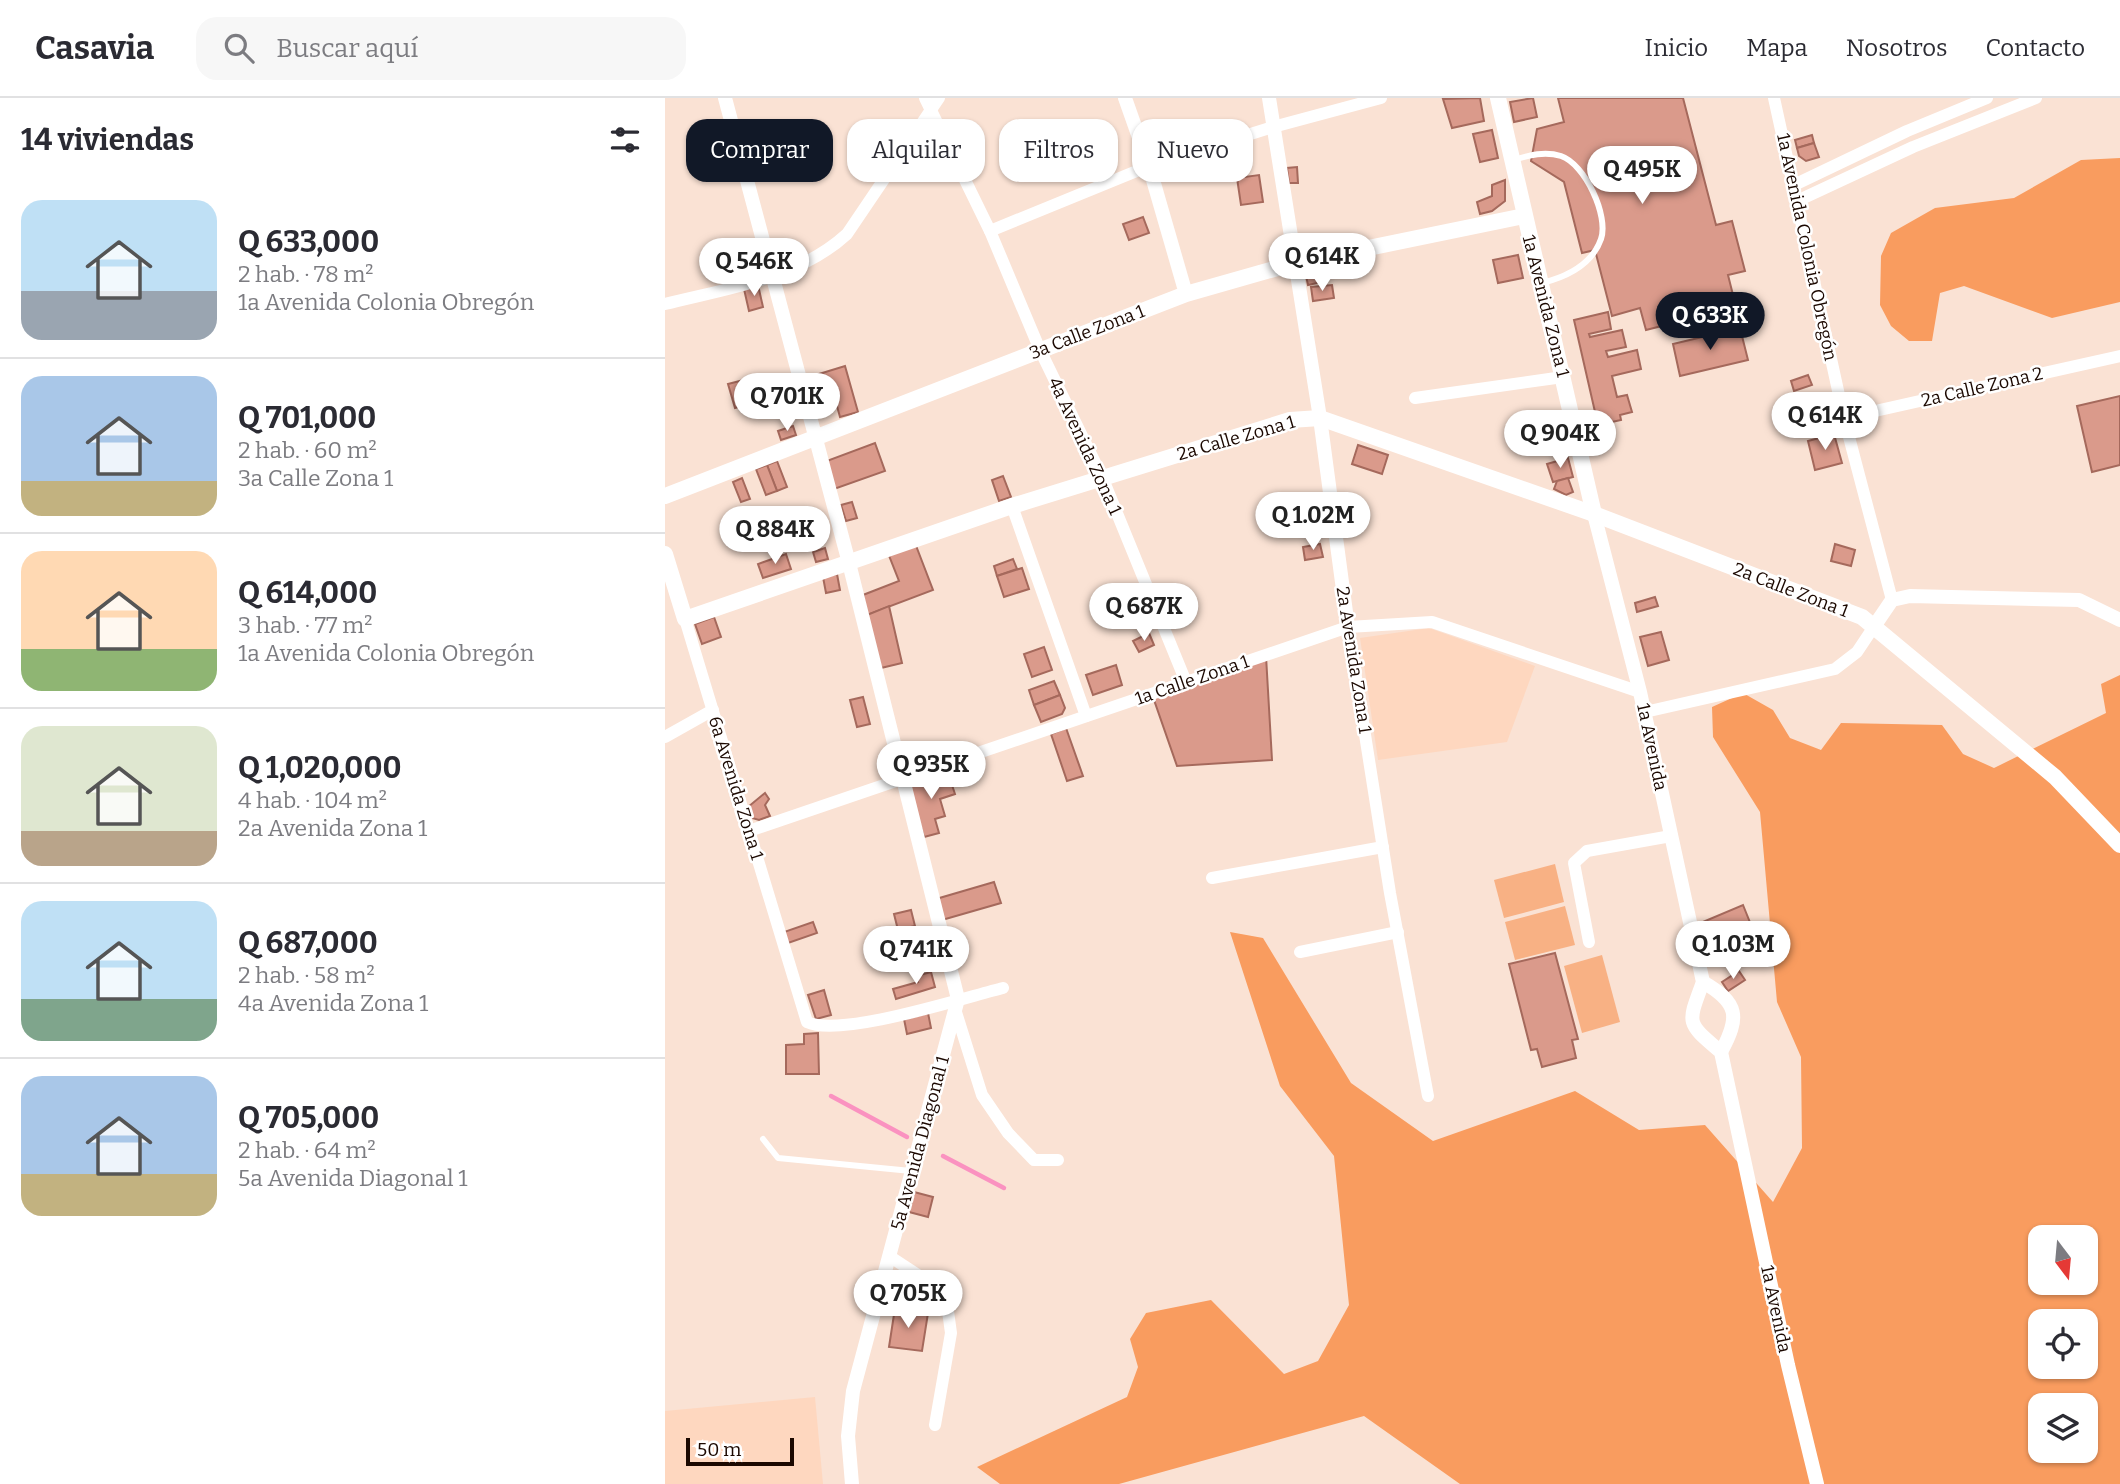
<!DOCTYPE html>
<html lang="es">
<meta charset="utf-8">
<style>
:root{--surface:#fff;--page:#f7f7f7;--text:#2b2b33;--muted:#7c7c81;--line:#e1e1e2;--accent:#111827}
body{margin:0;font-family:Bitter,serif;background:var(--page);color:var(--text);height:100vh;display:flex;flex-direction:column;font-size:26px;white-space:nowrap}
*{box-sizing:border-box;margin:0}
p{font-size:23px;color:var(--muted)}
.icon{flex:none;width:38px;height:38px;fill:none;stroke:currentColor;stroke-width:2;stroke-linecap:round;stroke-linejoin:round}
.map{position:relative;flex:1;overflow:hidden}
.sheet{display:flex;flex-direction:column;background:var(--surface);width:665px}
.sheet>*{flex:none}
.banner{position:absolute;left:21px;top:21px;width:665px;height:63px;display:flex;gap:14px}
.needle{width:46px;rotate:164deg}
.fabs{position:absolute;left:1363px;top:1127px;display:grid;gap:14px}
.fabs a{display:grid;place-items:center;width:70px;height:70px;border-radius:14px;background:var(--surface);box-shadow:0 2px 5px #0004;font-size:35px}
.scale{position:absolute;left:21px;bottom:18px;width:108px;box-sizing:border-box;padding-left:7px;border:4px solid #1b0800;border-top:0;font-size:19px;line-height:24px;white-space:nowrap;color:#1b0800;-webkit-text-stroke:5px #fff;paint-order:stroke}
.price{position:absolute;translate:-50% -60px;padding:0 16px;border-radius:24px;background:#fff;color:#222;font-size:23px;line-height:46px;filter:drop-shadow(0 2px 4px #0008)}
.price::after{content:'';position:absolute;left:50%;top:42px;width:21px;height:16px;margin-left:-10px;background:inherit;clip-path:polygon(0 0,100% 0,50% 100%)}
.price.on{background:var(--accent);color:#fff}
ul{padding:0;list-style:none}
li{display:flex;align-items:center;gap:21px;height:175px;padding:0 21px}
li+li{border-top:2px solid var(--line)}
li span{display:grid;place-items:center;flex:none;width:196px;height:140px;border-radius:21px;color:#555}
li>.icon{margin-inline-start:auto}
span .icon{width:84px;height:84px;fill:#fffc;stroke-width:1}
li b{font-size:30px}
h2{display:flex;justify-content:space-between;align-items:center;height:84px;padding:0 21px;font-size:30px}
.tag{padding:0 24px;border-radius:21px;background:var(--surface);box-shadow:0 2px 5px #0004;font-size:24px;line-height:63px}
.tag.on{background:var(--accent);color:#fff}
header{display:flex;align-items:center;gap:42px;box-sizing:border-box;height:98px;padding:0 35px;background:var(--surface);border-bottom:2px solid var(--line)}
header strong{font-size:33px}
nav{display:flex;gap:38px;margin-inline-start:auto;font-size:24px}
.search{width:490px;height:63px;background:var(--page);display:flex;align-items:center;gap:18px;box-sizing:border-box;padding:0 24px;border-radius:21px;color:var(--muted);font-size:26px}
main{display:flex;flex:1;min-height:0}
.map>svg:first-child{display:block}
.built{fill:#fed7bf}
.green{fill:#f8b184}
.forest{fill:#f99c5f;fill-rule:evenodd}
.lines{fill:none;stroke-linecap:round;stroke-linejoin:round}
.stream{stroke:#fa92c0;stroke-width:4.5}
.building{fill:#da9a8b;stroke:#a5695c;stroke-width:2}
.service{stroke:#fff;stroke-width:6}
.minor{stroke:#fff;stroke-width:12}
.tertiary{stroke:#fff;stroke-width:14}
.secondary{stroke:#fff;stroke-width:16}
.labels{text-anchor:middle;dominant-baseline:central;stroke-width:5;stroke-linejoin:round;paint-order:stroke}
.street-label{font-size:18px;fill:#1b0800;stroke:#fff}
</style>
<header>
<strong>Casavia</strong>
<div class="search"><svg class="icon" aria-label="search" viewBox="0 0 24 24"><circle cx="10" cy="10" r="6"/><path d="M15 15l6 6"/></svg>Buscar aquí</div>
<nav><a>Inicio</a><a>Mapa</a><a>Nosotros</a><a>Contacto</a></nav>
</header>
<main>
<section class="sheet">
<h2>14 viviendas<svg class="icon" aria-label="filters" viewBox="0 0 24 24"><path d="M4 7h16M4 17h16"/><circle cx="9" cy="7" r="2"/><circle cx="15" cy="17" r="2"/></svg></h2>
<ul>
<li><span style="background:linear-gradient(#bfe0f5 65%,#9aa5b1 0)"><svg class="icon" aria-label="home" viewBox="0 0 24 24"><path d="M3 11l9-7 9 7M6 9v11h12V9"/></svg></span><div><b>Q 633,000</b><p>2 hab. · 78 m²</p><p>1a Avenida Colonia Obregón</p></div></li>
<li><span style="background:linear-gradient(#a9c7e8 75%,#c2b280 0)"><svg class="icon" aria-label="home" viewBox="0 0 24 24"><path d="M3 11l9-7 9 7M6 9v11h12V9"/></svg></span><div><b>Q 701,000</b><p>2 hab. · 60 m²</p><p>3a Calle Zona 1</p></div></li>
<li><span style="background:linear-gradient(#ffd9b3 70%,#8fb573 0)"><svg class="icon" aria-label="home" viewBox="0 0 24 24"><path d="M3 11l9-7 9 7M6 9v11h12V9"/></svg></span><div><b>Q 614,000</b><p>3 hab. · 77 m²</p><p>1a Avenida Colonia Obregón</p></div></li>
<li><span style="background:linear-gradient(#dfe7d0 75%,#b9a48a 0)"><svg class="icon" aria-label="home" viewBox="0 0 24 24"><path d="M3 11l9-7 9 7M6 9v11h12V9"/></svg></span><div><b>Q 1,020,000</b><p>4 hab. · 104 m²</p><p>2a Avenida Zona 1</p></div></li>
<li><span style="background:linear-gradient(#bfe0f5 70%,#7fa58c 0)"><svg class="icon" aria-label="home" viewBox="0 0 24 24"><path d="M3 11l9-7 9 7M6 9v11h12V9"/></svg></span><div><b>Q 687,000</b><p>2 hab. · 58 m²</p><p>4a Avenida Zona 1</p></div></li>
<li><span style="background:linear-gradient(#a9c7e8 70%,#c2b280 0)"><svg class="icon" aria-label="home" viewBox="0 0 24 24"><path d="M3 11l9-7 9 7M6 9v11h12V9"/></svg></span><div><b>Q 705,000</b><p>2 hab. · 64 m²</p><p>5a Avenida Diagonal 1</p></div></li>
</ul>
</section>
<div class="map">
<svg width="1455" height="1386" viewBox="0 0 1455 1386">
<rect width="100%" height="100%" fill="#fae2d4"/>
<!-- built -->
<g class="built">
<path d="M764,530L870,568L842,644L713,662L695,540Z"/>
<path d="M150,1299L158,1386H0V1313Z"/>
</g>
<!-- green -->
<g class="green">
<path d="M890,766L899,804L839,820L829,782Z"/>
<path d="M900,808L910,847L850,862L840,824Z"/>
<path d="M937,857L955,924L917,935L899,868Z"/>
</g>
<!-- forest -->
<g class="forest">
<path d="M1455,60V204L1387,220L1299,188L1275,195L1267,243H1244L1226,228L1215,207L1216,158L1226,135L1270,110L1349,100L1416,62Z"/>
<path d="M1455,577V1386H795L699,1318L454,1386H335L312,1369L462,1299L473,1269L465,1241L481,1215L546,1202L619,1276L653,1263L684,1207L669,1058L615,988L565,834L598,840L686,985L768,1043L910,993L974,1032L1040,1027L1108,1104L1137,1050L1136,959L1112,904L1095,714L1048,639L1047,609L1078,595L1108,612L1125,640L1156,652L1176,625L1277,627L1298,656L1329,670L1441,615L1436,586ZM1376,1139H1421V1185H1376ZM1376,1223H1421V1269H1376ZM1376,1307H1421V1353H1376Z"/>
</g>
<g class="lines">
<!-- stream -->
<g class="stream">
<path d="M166,998L242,1039"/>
<path d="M278,1058L339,1090"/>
</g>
</g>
<!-- building -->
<g class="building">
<path d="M815,0L819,23L787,30L778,1Z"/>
<path d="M868,0L872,19L849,24L845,4Z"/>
<path d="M893,0H1018L1051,127L1067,123L1080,173L1063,177L1071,209L981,232L975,210L947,218L930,152L917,155L899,84L866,63L872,31L899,24Z"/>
<path d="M827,32L833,60L815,64L808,36Z"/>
<path d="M1147,37L1149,45L1132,50L1130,42Z"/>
<path d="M1149,45L1154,59L1141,63L1134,58L1132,50Z"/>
<path d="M112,50L116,63L90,71L86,58Z"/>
<path d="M632,69L633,85H624L622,70Z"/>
<path d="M594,77L598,104L576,107L572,80Z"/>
<path d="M840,82V103L827,113L815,116L812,104L827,98V87Z"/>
<path d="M478,119L484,135L464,142L458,126Z"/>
<path d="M853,157L858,180L833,185L828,162Z"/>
<path d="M654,165L657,184L643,187L639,168Z"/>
<path d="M93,187L98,209L84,213L79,191Z"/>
<path d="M667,187L669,200L648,203L646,189Z"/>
<path d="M943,214L946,231L924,236L925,239L957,232L961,249L941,253L943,259L972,252L976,271L947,278L952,299L962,297L967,314L955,317L956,322L933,327L909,222Z"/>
<path d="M1075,230L1083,262L1015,278L1008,246Z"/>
<path d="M180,268L193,314L175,319L167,290L146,296L141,280Z"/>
<path d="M98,277L104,301L70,310L63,286Z"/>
<path d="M1143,277L1147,287L1129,293L1126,283Z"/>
<path d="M1455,298V367L1427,374L1412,308Z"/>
<path d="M128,328L131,337L116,342L113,333Z"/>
<path d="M1169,336L1177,365L1150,372L1143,343Z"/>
<path d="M210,345L220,373L169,391L159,364Z"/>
<path d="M693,347L723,357L717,376L687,366Z"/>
<path d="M903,360L908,379L888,384L882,366Z"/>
<path d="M112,363L122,389L112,393L102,367Z"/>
<path d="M102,367L112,393L101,397L91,371Z"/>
<path d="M338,378L346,399L334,403L327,382Z"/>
<path d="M77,380L85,401L76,404L68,384Z"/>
<path d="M903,380L908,394L901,397L889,391L892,383Z"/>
<path d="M187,404L192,420L181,423L176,407Z"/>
<path d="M250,445L268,492L202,517L198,497L234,483L223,455Z"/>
<path d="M655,446L658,459L640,462L638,449Z"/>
<path d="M1170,446L1190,452L1186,468L1166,463Z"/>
<path d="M160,450L163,461L151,464L148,454Z"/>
<path d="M121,456L126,471L98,480L93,466Z"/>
<path d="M348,461L352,471L332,478L329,468Z"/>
<path d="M357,470L364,491L339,499L332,478Z"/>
<path d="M172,476L175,492L161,495L158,479Z"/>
<path d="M990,499L993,508L972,514L970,505Z"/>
<path d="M224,508L237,565L216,570L202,517Z"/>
<path d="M49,519L56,539L37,546L30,526Z"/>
<path d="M996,534L1004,562L983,568L975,539Z"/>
<path d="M484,535L489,547L474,554L468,543Z"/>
<path d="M379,549L387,572L367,579L359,556Z"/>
<path d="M601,558L607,662L512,668L488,599Z"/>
<path d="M451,567L457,587L428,597L421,577Z"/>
<path d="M389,583L395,597L369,607L364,592Z"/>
<path d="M395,597L400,610L397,616L376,624L369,607Z"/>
<path d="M198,599L205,626L192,629L185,602Z"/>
<path d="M401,630L418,678L402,683L386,636Z"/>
<path d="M283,675L290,696L275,701L280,718L270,721L274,735L259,739L243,688Z"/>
<path d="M100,695L104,701L100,707L105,718L94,722L87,720L83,709Z"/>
<path d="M329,784L336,805L277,822L271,801Z"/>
<path d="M1078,807L1086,827L1042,846L1033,826Z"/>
<path d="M246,812L250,828L233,832L229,816Z"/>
<path d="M148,824L152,835L123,845L119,834Z"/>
<path d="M890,855L913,941L907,942L911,960L877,969L872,951L866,952L844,866Z"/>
<path d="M1074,873L1080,882L1063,893L1057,884Z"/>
<path d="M266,874L270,889L231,901L228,891L253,884L251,878Z"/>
<path d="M159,892L166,917L151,921L143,897Z"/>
<path d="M263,915L266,930L242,936L239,921Z"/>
<path d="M153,935L154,976H121V947L139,946V936Z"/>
<path d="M249,1094L268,1099L263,1119L244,1114Z"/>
<path d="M230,1210L263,1215L257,1253L224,1249Z"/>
</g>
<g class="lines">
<!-- service -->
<g class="service">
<path d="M848,62C865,57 880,53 896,58C920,66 944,118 936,141C927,167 901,179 877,185"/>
<path d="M98,1041L113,1060L246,1073"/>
</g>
<!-- minor -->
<g class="minor">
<path d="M260,0L325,133L375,252L438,381L521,584"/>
<path d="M1109,0L1179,320L1227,502"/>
<path d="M1129,87L1242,33L1322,0"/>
<path d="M1132,103L1248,49L1371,0"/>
<path d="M325,133L484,68L608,29L716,0"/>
<path d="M0,206C63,190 133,181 182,136L274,0"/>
<path d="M750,300L898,279"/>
<path d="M1179,320L1455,258"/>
<path d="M347,408L421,618"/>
<path d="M20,521L142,924C175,940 298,900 338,890"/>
<path d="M683,529L725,795L763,998"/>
<path d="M980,614L1170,571L1192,554L1210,527"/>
<path d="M0,639L48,612"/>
<path d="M84,733L683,529L767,524L975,594"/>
<path d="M547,780L718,749"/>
<path d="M924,844L909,765L922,753L1006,738"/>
<path d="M635,854L733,834"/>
<path d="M290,911L317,997L343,1035L369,1062H393"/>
<path d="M224,1158L259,1181L282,1206L286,1235L270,1327"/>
</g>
<!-- tertiary -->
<g class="tertiary">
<path d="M60,0L184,465L293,901L188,1293L183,1338L187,1386"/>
<path d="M460,0L484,68L521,196"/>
<path d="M604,0L655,320L683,529"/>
<path d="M929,416L975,594L1038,884C1022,927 1021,924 1056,954L1123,1267L1152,1386"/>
<path d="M1210,527L1227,502L1245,498L1414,502L1455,522"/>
<path d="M1038,884C1074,905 1075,919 1056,954"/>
</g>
<!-- secondary -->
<g class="secondary">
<path d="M833,0L929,416"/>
<path d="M0,398L521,196L630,165L859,118"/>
<path d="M0,456L20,521L347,408L625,322L655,320L929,416L1197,519L1390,679L1455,747"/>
</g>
</g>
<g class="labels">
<!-- street labels -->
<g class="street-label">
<text transform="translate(1142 149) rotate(78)">1a Avenida Colonia Obregón</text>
<text transform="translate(881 208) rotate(76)">1a Avenida Zona 1</text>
<text transform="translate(422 234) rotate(-21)">3a Calle Zona 1</text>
<text transform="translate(1317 289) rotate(-13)">2a Calle Zona 2</text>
<text transform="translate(571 340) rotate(-16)">2a Calle Zona 1</text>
<text transform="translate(420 348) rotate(65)">4a Avenida Zona 1</text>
<text transform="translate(1126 492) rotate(21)">2a Calle Zona 1</text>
<text transform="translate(689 562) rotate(81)">2a Avenida Zona 1</text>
<text transform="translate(527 582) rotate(-19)">1a Calle Zona 1</text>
<text transform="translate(987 649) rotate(78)">1a Avenida</text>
<text transform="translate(71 690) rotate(73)">6a Avenida Zona 1</text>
<text transform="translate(255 1045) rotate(-75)">5a Avenida Diagonal 1</text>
<text transform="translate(1111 1211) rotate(78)">1a Avenida</text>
</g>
</g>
</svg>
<div class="fabs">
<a><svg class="needle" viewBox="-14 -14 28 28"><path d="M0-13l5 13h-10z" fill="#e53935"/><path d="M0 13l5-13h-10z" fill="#7c7c81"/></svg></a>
<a><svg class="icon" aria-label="locate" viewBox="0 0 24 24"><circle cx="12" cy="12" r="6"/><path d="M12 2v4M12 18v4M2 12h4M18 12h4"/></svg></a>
<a><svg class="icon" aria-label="layers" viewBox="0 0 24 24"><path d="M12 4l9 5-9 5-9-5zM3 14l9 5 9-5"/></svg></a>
</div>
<div class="scale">50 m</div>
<b class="price" style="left:977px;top:108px">Q 495K</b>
<b class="price" style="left:657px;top:195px">Q 614K</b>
<b class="price" style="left:89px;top:200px">Q 546K</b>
<b class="price on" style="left:1045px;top:254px">Q 633K</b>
<b class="price" style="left:122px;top:335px">Q 701K</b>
<b class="price" style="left:1160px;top:354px">Q 614K</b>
<b class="price" style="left:895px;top:372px">Q 904K</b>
<b class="price" style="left:648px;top:454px">Q 1.02M</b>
<b class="price" style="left:110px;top:468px">Q 884K</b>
<b class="price" style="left:479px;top:545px">Q 687K</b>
<b class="price" style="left:266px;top:703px">Q 935K</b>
<b class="price" style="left:1068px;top:883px">Q 1.03M</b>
<b class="price" style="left:251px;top:888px">Q 741K</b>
<b class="price" style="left:243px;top:1232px">Q 705K</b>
<div class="banner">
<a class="tag on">Comprar</a>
<a class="tag">Alquilar</a>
<a class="tag">Filtros</a>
<a class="tag">Nuevo</a>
</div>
</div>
</main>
